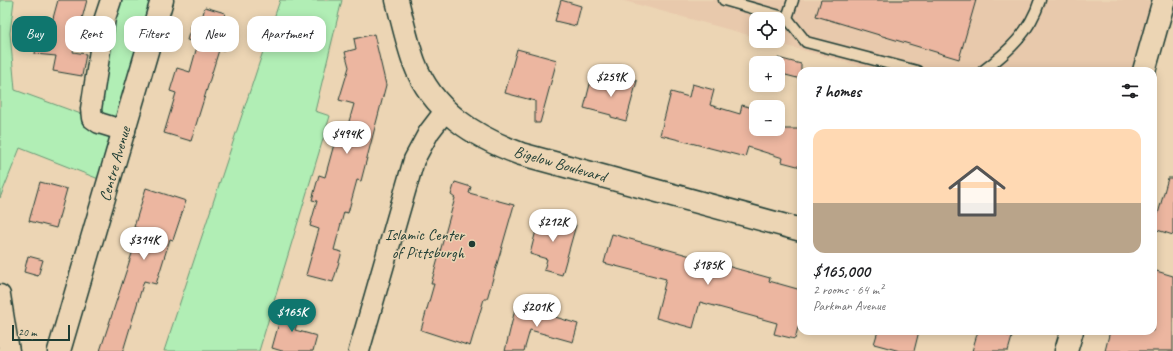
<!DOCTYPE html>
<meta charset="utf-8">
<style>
:root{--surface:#fff;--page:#f2f2f2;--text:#202124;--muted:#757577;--line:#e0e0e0;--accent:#0f766e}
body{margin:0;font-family:Caveat,sans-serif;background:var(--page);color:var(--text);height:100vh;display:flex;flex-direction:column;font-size:15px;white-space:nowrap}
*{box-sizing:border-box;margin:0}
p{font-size:13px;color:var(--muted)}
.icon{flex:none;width:22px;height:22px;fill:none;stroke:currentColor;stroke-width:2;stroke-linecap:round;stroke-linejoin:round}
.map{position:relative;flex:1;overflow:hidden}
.drawer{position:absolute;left:797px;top:67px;width:360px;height:268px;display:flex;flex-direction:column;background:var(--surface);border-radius:12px;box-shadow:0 2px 10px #0003}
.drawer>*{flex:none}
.hud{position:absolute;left:12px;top:16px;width:380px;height:36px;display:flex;gap:8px}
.controls{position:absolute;left:749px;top:12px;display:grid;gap:8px}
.controls a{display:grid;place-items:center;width:36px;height:36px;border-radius:8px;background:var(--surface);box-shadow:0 2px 10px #0003;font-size:20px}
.scale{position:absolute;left:12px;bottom:10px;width:58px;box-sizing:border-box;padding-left:4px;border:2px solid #1f3d34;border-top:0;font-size:11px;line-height:14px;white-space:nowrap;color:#1f3d34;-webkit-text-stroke:3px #ecd5b4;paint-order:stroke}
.price{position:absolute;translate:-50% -34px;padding:0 9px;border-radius:14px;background:#fff;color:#222;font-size:13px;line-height:26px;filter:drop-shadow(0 1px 2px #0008)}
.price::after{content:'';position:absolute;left:50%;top:24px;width:12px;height:9px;margin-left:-6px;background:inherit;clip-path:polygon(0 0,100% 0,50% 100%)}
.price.current{background:var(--accent);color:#fff}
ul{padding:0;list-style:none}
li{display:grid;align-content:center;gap:8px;height:212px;padding:0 16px}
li+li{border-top:1px solid var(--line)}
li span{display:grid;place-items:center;height:124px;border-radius:12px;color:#555}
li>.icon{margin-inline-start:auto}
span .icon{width:72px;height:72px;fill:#fffc;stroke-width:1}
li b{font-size:17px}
h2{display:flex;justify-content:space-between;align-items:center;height:48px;padding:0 16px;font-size:17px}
.chip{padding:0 14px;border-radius:12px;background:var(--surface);box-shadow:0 2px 10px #0003;font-size:14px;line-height:36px}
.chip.current{background:var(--accent);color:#fff}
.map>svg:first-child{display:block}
.built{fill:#e8c9ac}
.green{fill:#b1eeb5;stroke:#689674}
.building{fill:#ecb6a0;stroke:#1f3d34}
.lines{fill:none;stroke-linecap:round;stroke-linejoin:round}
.service-casing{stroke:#1f3d34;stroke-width:13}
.minor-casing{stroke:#1f3d34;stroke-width:23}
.secondary-casing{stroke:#1f3d34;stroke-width:25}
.service{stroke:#ecd5b4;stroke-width:10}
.minor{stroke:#ecd5b4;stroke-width:20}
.secondary{stroke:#ecd5b4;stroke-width:22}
.poi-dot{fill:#1f3d34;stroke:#ecd5b4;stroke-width:1.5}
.labels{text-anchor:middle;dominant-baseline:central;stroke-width:3;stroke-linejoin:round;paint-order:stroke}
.street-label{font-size:16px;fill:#1f3d34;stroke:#ecd5b4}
.poi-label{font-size:16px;fill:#1f3d34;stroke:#ecd5b4;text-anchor:end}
</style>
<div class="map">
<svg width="1173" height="351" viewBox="0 0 1173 351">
<rect width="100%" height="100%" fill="#ecd5b4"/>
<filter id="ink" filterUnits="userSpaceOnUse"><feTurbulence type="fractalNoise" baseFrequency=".025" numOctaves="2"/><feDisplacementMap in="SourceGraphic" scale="8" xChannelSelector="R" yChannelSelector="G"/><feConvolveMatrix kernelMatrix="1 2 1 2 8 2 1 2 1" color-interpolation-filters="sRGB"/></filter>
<g filter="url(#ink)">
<!-- built -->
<path class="built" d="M621,0H1164L1144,71H878L769,41H778V19H756V37Z"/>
<!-- green -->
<g class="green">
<path d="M0,0H14L10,33L15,90L92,118L111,0H162L109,183L20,148L0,198Z"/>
<path d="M280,0H342L315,111L330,116L259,351H164Z"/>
</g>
<!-- building -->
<g class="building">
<path d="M58,0H87L73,52L86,54L82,76L53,71L56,56L35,54L38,34L31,32L35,17L52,22Z"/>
<path d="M561,0L581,6L576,26L555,21Z"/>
<path d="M821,0H976L959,59L816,16Z"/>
<path d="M205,7L225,13L224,16L238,21L231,46L225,44L223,51L219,50L191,141L164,133L176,93L170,91L177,68L190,72L198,43L187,40L192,23L200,26Z"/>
<path d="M374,34L386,85L361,181L357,180L348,213L344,212L334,250L342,252L333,282L306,275L319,229L310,226L317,201L312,200L319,175L325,177L336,137L344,139L354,104L339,100L349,67L345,52L356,49L354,39Z"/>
<path d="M517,49L557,60L540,123H535V101L505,93Z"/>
<path d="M778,58L801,64V79L778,73Z"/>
<path d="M619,76L637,81L626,121L611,117V115L584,108L591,80L616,87Z"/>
<path d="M692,84L714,90L710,105L740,114L742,105L756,109V129H801V167L782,162L783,158L748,147L745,157L660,135L671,92L689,97Z"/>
<path d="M1168,178H1173V235L1154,229V219L1158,214Z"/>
<path d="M40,182L67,189L56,228L29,221Z"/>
<path d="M455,182L471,187L469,193L514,205L487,299H484L470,346L421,330L434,284H431L455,198L451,195Z"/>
<path d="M146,188L186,201L173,240L170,239L156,284L144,281L123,351H100L140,229L134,227Z"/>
<path d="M540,215L576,225L562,275L544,270L547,259L530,254Z"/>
<path d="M612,234L770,278L769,281L801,290V316L795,339L774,334L777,323L700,302L693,328L656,318L666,279L604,263Z"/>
<path d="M28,256L43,260L38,276L24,272Z"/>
<path d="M1153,270L1173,276V351H1105L1110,331H1153Z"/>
<path d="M284,305L301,309L295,330L317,336L313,351H282L272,348Z"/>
<path d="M516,305L578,324L573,342L530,330L524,351H505Z"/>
<path d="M878,331H919L914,351H900L874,344Z"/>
<path d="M978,331H992L1012,337L1008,351H972Z"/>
</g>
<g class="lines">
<defs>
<g id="service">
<path d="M724,0L787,18L806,42L917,71"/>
<path d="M787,18L793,0"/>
<path d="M983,71C1009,51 1030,32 1040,0"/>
</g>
<g id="minor">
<path d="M111,0L105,18L91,109L92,118L99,123L125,131"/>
<path d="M0,295L9,351"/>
<path d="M359,351L414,160L429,132L445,111"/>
</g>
<g id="secondary">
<path d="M397,0C402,20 407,42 414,62C432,111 475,137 521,154L801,230"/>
<path d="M1144,71L1164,0"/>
<path d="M59,351L162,0"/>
<path d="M1066,351L1072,331"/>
</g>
</defs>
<!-- service casing -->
<use href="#service" class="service-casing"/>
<!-- minor casing -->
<use href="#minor" class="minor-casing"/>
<!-- secondary casing -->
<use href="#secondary" class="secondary-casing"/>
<!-- service -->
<use href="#service" class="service"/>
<!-- minor -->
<use href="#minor" class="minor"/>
<!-- secondary -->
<use href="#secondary" class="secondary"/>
</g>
</g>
<!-- markers -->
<circle class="poi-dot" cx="472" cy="244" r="4"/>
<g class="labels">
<!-- street labels -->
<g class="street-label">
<text transform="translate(115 164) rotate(-74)">Centre Avenue</text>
<text transform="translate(560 164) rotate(16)">Bigelow Boulevard</text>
</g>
<!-- poi labels -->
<g class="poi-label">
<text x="464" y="235">Islamic Center<tspan x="464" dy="18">of Pittsburgh</tspan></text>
</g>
</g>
</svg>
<div class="controls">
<a><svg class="icon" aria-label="locate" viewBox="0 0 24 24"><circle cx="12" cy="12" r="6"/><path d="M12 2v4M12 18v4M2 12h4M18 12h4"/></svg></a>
<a>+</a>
<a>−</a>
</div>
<div class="scale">20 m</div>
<b class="price" style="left:611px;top:98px">$259K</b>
<b class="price" style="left:347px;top:155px">$494K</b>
<b class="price" style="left:553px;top:243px">$212K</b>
<b class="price" style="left:144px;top:261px">$314K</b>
<b class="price" style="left:708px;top:286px">$185K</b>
<b class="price" style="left:537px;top:328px">$201K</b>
<b class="price current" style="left:292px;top:333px">$165K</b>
<div class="hud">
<a class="chip current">Buy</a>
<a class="chip">Rent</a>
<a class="chip">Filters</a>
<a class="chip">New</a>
<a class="chip">Apartment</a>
</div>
<section class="drawer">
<h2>7 homes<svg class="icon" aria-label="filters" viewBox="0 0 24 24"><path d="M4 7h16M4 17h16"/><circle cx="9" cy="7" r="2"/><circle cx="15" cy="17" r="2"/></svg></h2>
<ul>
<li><span style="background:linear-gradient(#ffd9b3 60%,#b9a48a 0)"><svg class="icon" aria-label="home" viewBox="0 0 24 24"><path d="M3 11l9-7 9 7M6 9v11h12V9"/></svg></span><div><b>$165,000</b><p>2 rooms · 64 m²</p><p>Parkman Avenue</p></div></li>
</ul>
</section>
</div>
